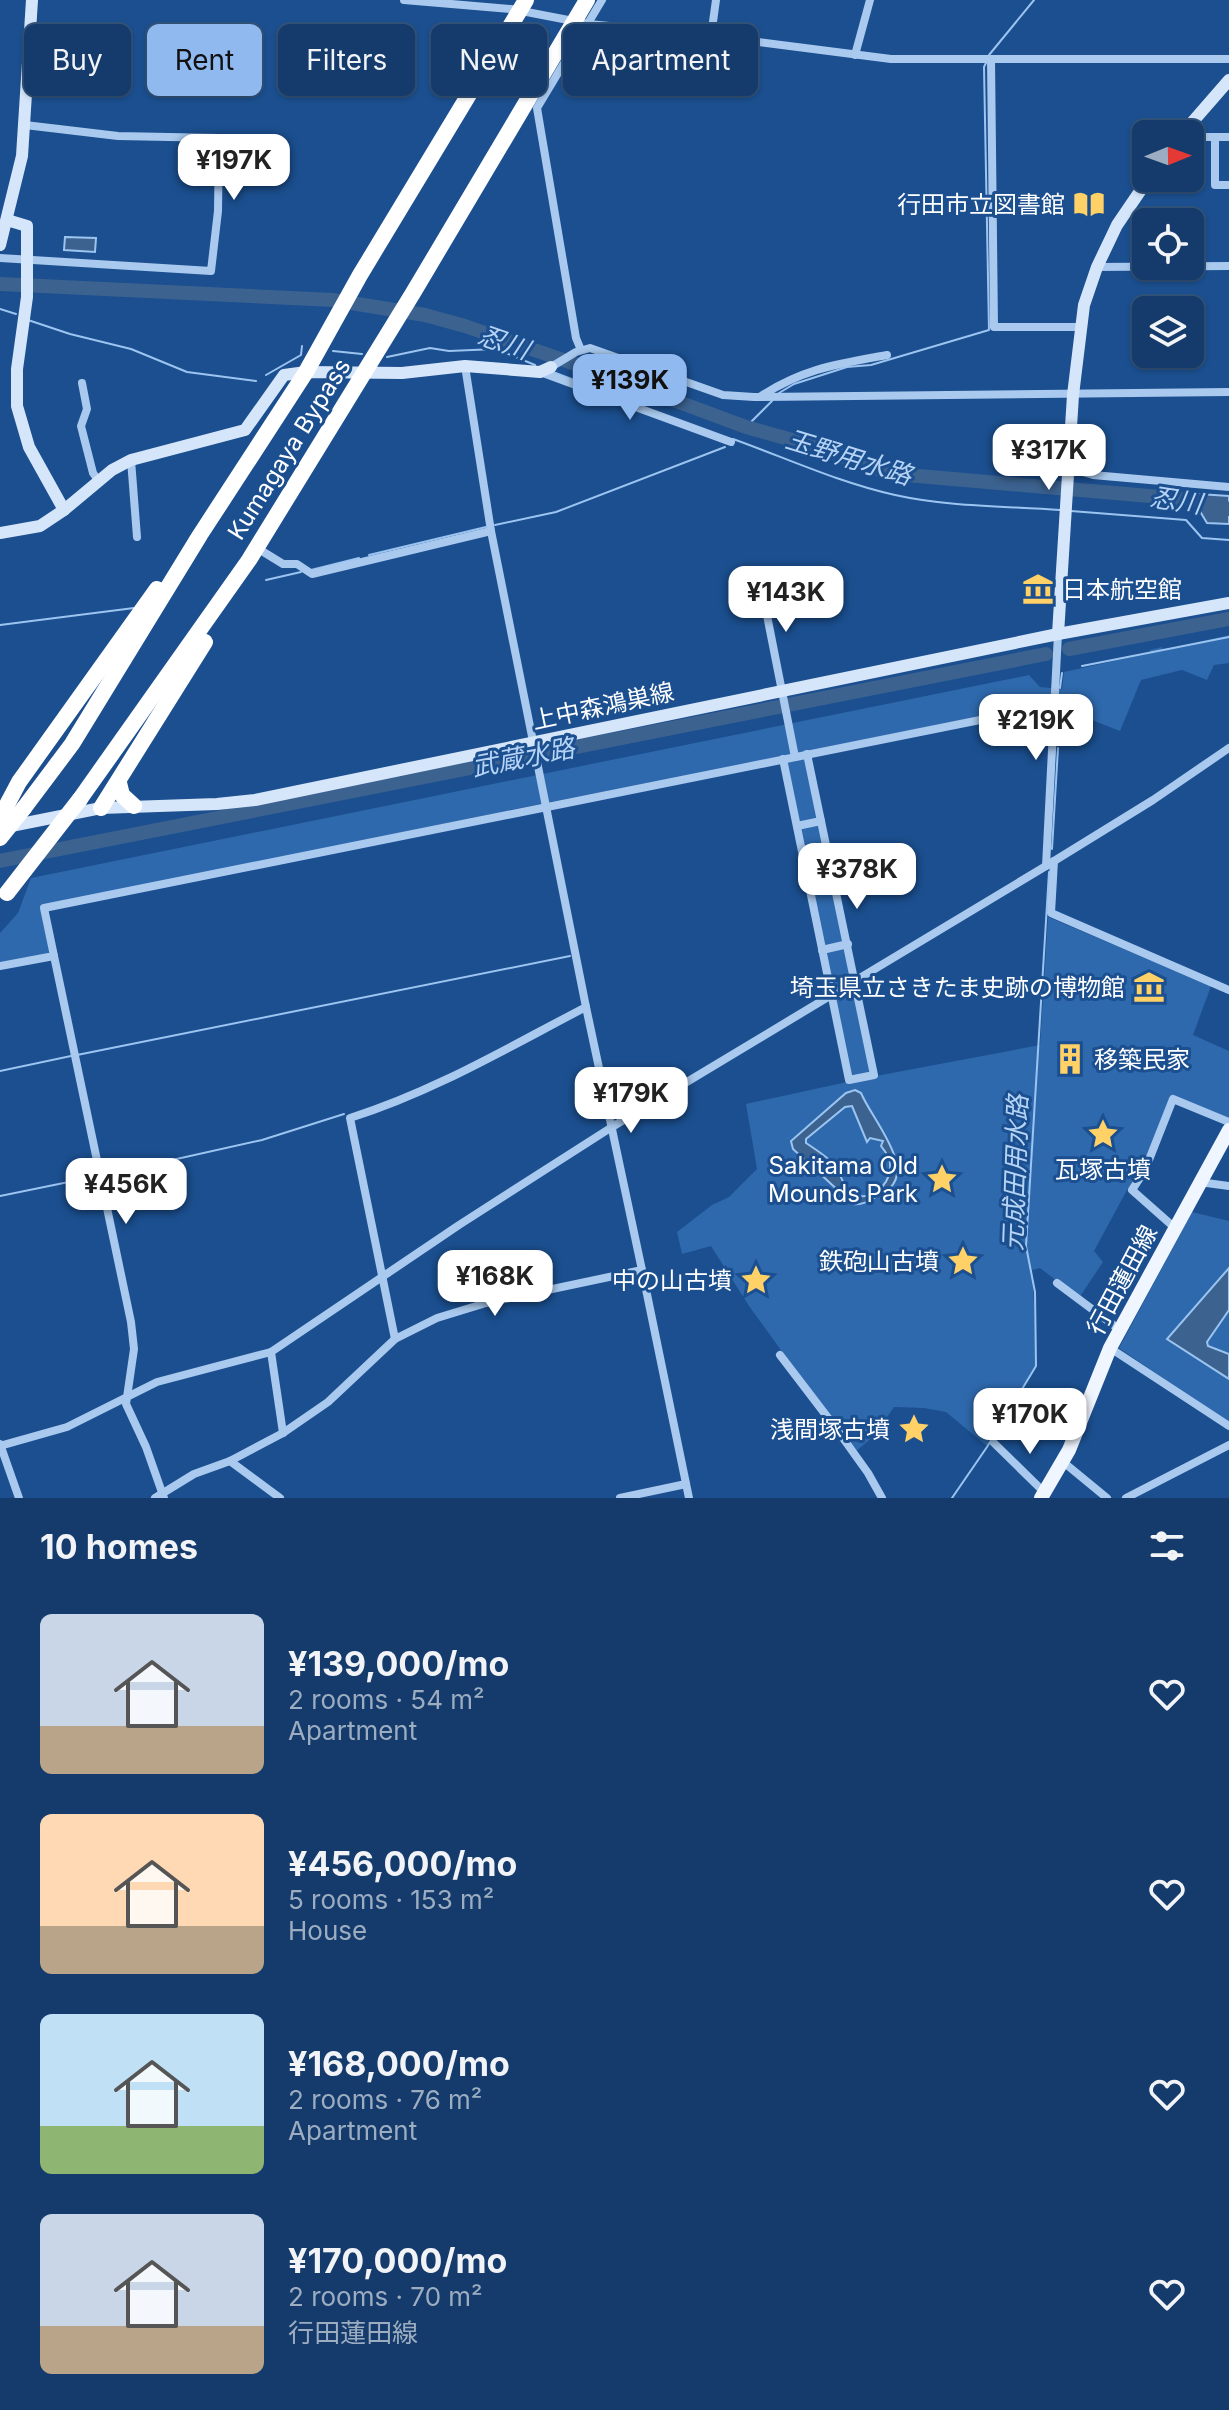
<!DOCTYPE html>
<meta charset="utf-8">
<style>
:root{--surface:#143b6b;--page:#214673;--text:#f1f3f6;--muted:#9dadc1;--line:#33557e;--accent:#90b9f0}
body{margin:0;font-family:Inter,"Noto Sans JP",sans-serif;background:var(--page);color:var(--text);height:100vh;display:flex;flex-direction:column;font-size:30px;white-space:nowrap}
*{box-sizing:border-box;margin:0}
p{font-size:26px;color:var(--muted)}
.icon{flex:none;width:44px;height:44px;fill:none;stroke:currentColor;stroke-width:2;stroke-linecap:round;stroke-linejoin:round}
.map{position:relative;height:1498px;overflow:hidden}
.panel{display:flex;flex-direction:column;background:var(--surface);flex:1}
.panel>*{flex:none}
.top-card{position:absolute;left:24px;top:24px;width:800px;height:72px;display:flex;gap:16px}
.needle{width:52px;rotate:89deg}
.fabs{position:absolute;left:1132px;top:120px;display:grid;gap:16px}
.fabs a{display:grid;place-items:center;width:72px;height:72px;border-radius:12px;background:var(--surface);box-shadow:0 2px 6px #0004,0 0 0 2px var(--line);font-size:40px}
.price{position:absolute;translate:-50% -68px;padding:0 18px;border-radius:16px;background:#fff;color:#222;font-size:26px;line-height:52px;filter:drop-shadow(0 2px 4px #0008)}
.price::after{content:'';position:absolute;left:50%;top:48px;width:24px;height:18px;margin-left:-12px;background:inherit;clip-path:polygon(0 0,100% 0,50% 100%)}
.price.selected{background:var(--accent);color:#111}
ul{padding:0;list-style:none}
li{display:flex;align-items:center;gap:24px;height:200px;padding:0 40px}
li span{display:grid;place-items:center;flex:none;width:224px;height:160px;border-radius:12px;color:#555}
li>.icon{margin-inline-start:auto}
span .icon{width:96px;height:96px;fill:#fffc;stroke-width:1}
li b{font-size:34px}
h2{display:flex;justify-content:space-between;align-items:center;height:96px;padding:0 40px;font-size:34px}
.chip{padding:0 28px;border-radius:12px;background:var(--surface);box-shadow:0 2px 6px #0004,0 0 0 2px var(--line);font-size:28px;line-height:72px}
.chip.selected{background:var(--accent);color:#111}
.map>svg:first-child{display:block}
.green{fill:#2e69ad}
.water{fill:#3c6290;stroke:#9cc4f0;stroke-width:2;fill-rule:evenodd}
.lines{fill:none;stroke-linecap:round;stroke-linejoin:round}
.stream{stroke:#9cc4f0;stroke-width:2}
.river{stroke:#3c6290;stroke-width:14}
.street{stroke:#a9c9ee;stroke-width:8}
.secondary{stroke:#d6e6fa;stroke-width:12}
.primary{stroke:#f0f6ff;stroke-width:14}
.highway{stroke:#fff;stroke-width:16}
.highway-bridge{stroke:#fff;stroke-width:16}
.labels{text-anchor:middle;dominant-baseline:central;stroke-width:6;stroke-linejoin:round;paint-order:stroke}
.poi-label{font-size:24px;fill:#fff;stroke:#1b4f8f;text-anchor:end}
.street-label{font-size:24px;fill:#fff;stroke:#1b4f8f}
.water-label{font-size:26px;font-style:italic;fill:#b5d3f5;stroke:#1b4f8f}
</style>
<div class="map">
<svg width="1229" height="1498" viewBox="0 0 1229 1498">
<rect width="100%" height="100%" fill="#1b4f8f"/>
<!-- green -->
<g class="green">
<path d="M1229,635V663L1214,665L1207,680L1182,670L1141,680L1120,731L1061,708L1062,695H1051L1050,702L810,751L876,1076L1040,1045L1048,917L1211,986L1193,1035L1229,1051V1118L1172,1095L1143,1171L1127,1190L1094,1251L1103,1262L1079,1298L1040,1268L1032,1270L1036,1340L1035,1366L987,1446L946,1412L924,1408L894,1407L874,1436L855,1452L749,1306L711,1246L682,1254L677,1232L712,1205L729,1197L757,1169L746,1104L847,1082L780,758L540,804L43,906L50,953L0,964V933L18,913L31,878L1029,675L1040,687L1062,689L1064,672L1150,653V650L1162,647L1163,650Z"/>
<path d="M1192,1212L1229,1221V1423L1119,1348Z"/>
</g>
<!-- water -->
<g class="water">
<path d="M65,237L96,238L95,252L64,250Z"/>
<path d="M1199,494L1229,496V524L1207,523L1198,508Z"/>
<path d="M855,1090L861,1093C872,1120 921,1173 883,1193C873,1198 864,1206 853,1204L793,1149L791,1141L846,1093ZM852,1106L867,1142L870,1138L883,1141L881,1146C885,1151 890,1157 890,1163C892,1180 877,1199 859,1196C844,1194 843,1178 836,1167C830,1158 816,1150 806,1143V1139L845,1107Z"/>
<path d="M1229,1268V1310L1207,1342L1208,1346L1229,1354V1379L1167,1339Z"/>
</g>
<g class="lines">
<!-- stream -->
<g class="stream">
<path d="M989,55L1034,0"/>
<path d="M0,309L16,314"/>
<path d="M28,320L70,334L131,349L187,372L256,381"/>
<path d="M333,351L362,354"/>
<path d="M387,357L430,348L449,351L496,349L535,365"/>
<path d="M553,372L629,401"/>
<path d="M266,375L301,355L302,346"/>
<path d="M779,393L794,384L847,367L871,365L989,330L984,67L987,61"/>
<path d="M746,427L772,401"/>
<path d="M733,439C786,458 840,483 895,495C949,507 1006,506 1060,510"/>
<path d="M1071,511L1186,520L1202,538L1229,540"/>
<path d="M495,525L556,512L725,447"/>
<path d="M369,555L486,527"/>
<path d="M311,570L359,558"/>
<path d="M266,580L301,572"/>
<path d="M0,625L134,608"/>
<path d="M1082,666L1229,637"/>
<path d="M1060,688L1062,673"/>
<path d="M1059,695V731"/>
<path d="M1052,849L1058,748"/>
<path d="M77,1055L570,956"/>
<path d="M0,1071L71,1056"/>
<path d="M105,1175L262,1140L344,1114"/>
<path d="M0,1196L98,1176"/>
<path d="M952,1498L987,1447L1036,1366L1035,1292L1026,1246L1049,872"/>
</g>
<!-- river -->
<g class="river">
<path d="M0,284L333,300L425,315L465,326L598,372L746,427L828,450L860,464L895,474L1196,500L1229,509"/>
<path d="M1069,649L1229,619"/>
<path d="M0,861L1046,654"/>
</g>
<!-- street -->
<g class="street">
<path d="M404,0L511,9L589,24L711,36L891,59H991"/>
<path d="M711,36L716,0"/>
<path d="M855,55L870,0"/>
<path d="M1190,137H1229"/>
<path d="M1215,137V185H1229"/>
<path d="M0,258L211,271L218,211L219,138L118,136L25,125"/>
<path d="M1097,267L1229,266"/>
<path d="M1081,327H994L991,59H1229"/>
<path d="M581,350L576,338L537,108L602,0"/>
<path d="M465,366L491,531L586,1007C509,1047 433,1092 350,1118L395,1339L437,1318L486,1303L642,1270L689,1498"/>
<path d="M551,367L576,352L590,348L723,395L754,397L1229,392"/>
<path d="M540,372L731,442"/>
<path d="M82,383L87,409L81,426L93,473L98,480"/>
<path d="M761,396C805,368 838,364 887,355"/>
<path d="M131,460L137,537"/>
<path d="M1069,468L1093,475L1229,487"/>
<path d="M257,548L283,564H297L312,574L491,531"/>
<path d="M759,575L795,757"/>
<path d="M783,759L849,1080L874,1075L807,754"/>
<path d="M797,826L821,821"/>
<path d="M1054,861L1051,913L1229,990"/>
<path d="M1046,866L1058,634"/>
<path d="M822,950L848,944"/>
<path d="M54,956L131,1322L134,1349L126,1404L146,1447L164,1498"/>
<path d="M0,966L54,956L44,908L1055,705"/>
<path d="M586,1007L642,1270"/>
<path d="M1199,1182L1229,1186"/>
<path d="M1175,1228L1132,1190L1145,1170L1173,1099L1229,1122"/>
<path d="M1057,1283L1120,1330"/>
<path d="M1110,1348L1229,1426"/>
<path d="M271,1352L283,1433"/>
<path d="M780,1355L835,1427L868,1473L882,1498"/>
<path d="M994,1443L1044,1492"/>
<path d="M0,1444L19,1498"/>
<path d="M0,1446L67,1427L157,1382L271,1352L459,1225L612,1127L1046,866L1153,800L1229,748"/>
<path d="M230,1461L280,1498"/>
<path d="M1062,1461L1107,1498"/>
<path d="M155,1498L194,1474L230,1461L283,1433L328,1402L395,1339"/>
<path d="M620,1498L686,1484"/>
<path d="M1126,1498L1229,1445"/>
</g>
<!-- secondary -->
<g class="secondary">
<path d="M1182,134L1229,80"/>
<path d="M7,220L27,226V297L17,369V406L29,447L64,510"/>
<path d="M0,245L22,156L32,0"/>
<path d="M0,533L40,526L64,510L112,470L131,460L245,430L284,375L306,372L402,373L465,366L540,372L551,367"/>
<path d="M1058,634L1073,395L1084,305L1097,267L1117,225L1149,178"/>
<path d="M6,827L101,808L217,804L255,800L1058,634L1229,603"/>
</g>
<!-- primary -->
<path class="primary" d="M1041,1498L1069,1450L1110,1348L1229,1130"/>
<!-- highway -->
<g class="highway">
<path d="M119,783L122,795L134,806"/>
<path d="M80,799L249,560L413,293L587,0"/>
<path d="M24,808L72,744L200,535L306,372L360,275L526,0"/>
<path d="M101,808L205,642"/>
<path d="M0,818L19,782L157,589"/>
</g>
<!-- highway-bridge -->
<g class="highway-bridge">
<path d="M0,838L24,808"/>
<path d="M7,893L80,799"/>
</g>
</g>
<!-- icons -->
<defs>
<symbol id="library-bare" viewBox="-9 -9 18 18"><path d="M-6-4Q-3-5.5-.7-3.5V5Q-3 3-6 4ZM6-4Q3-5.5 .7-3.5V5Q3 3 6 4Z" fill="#ffd166" stroke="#1b4f8f" stroke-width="2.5" paint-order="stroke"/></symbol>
<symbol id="museum-bare" viewBox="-9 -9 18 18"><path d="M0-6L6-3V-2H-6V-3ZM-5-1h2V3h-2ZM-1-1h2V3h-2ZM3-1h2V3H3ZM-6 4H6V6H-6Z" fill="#ffd166" stroke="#1b4f8f" stroke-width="2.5" paint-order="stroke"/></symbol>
<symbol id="building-bare" viewBox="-9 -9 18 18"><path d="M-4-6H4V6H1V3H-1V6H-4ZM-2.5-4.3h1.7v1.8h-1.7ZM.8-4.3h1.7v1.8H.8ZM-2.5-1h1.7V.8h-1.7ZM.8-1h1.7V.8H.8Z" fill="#ffd166" stroke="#1b4f8f" stroke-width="2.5" paint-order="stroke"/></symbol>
<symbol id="sight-bare" viewBox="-9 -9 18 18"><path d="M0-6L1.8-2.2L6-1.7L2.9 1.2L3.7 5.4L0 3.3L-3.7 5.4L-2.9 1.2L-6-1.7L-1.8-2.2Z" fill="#ffd166" stroke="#1b4f8f" stroke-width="2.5" paint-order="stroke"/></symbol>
</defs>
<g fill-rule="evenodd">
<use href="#library-bare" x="1067" y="182" width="44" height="44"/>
<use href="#museum-bare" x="1016" y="567" width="44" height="44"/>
<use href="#museum-bare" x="1127" y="965" width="44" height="44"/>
<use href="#building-bare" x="1048" y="1037" width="44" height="44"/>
<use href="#sight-bare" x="1081" y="1112" width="44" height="44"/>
<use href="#sight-bare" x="920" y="1157" width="44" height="44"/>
<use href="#sight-bare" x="941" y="1239" width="44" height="44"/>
<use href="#sight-bare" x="734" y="1258" width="44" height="44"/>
<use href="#sight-bare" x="892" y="1407" width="44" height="44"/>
</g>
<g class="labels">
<!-- poi labels -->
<g class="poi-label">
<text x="1065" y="204">行田市立図書館</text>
<text x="1062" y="589" text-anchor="start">日本航空館</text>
<text x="1125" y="987">埼玉県立さきたま史跡の博物館</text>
<text x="1094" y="1059" text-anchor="start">移築民家</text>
<text x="918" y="1165">Sakitama Old<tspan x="918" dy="28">Mounds Park</tspan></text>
<text x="1103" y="1169" text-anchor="middle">瓦塚古墳</text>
<text x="939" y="1261">鉄砲山古墳</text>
<text x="732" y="1280">中の山古墳</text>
<text x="890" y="1429">浅間塚古墳</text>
</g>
<!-- street labels -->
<g class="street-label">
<text transform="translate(289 449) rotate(-58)">Kumagaya Bypass</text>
<text transform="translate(603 706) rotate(-12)">上中森鴻巣線</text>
<text transform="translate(1122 1280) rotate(-62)">行田蓮田線</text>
</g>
<!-- water labels -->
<g class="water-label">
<text transform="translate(504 342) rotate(19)">忍川</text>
<text transform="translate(849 457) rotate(17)">玉野用水路</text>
<text transform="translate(1176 500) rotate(8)">忍川</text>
<text transform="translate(523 757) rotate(-11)">武蔵水路</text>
<text transform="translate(1015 1173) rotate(-88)">元成田用水路</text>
</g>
</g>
</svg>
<div class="fabs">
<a><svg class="needle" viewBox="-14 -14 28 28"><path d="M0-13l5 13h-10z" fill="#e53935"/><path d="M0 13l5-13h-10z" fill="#9dadc1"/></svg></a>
<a><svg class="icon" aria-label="locate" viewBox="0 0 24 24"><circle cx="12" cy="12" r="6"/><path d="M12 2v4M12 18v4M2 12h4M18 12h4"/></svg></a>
<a><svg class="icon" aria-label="layers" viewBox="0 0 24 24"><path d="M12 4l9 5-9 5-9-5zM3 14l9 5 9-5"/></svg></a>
</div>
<b class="price" style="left:234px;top:202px">¥197K</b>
<b class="price selected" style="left:630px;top:422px">¥139K</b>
<b class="price" style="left:1049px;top:492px">¥317K</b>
<b class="price" style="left:786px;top:634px">¥143K</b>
<b class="price" style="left:1036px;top:762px">¥219K</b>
<b class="price" style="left:857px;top:911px">¥378K</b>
<b class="price" style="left:631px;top:1135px">¥179K</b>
<b class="price" style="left:126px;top:1226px">¥456K</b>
<b class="price" style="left:495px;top:1318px">¥168K</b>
<b class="price" style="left:1030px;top:1456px">¥170K</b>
<div class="top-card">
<a class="chip">Buy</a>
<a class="chip selected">Rent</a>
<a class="chip">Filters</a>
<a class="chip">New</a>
<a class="chip">Apartment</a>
</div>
</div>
<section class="panel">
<h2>10 homes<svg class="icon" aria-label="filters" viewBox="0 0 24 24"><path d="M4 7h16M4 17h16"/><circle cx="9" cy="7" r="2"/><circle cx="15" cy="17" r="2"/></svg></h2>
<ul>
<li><span style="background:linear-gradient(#c9d6e8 70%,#b9a48a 0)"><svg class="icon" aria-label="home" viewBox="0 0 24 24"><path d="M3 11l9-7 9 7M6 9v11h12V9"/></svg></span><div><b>¥139,000/mo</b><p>2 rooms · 54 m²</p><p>Apartment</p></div><svg class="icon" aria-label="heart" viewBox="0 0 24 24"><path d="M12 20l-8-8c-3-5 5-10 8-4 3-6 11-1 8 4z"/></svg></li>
<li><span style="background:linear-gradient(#ffd9b3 70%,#b9a48a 0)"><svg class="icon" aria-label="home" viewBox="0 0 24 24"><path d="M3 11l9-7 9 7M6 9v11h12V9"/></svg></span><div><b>¥456,000/mo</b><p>5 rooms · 153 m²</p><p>House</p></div><svg class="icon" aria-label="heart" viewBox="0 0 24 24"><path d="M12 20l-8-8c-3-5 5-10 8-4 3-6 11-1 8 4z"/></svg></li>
<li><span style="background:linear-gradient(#bfe0f5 70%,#8fb573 0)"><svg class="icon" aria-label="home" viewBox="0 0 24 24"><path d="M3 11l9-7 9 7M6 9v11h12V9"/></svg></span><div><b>¥168,000/mo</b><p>2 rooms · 76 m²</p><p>Apartment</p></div><svg class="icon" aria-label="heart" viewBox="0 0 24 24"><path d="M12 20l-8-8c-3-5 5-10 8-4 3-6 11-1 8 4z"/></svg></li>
<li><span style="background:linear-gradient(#c9d6e8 70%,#b9a48a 0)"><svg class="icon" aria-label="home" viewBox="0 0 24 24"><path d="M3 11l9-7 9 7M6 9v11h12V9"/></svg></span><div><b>¥170,000/mo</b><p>2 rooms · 70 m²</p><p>行田蓮田線</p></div><svg class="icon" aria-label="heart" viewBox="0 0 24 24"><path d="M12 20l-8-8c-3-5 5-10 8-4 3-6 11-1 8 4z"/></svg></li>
</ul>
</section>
